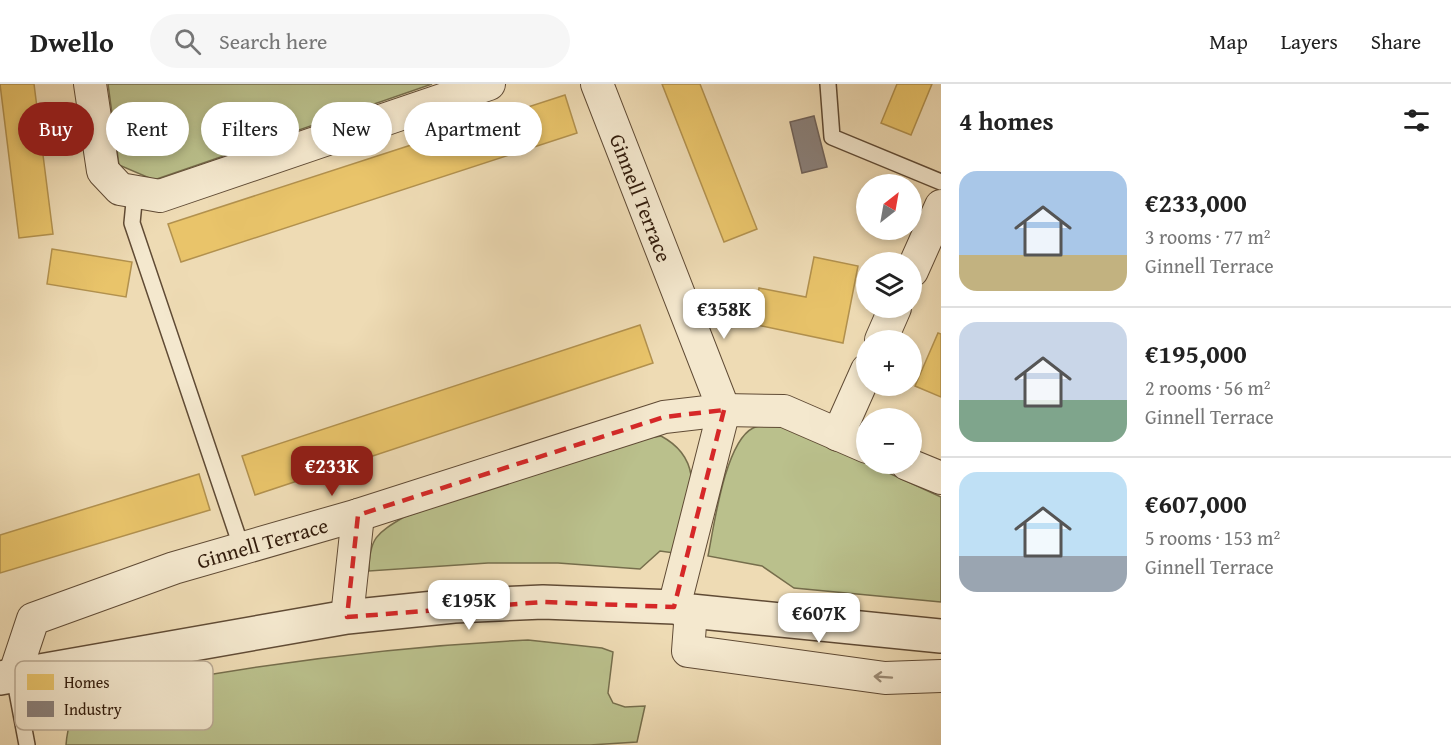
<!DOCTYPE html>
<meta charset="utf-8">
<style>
:root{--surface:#fff;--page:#f6f6f6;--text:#222;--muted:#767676;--line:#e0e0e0;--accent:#8f2418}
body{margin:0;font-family:"Gentium Book Plus",serif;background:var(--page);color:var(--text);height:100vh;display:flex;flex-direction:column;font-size:22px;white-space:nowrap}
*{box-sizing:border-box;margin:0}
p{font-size:20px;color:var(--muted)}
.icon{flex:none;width:33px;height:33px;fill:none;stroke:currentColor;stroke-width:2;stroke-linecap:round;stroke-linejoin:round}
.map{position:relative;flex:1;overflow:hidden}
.panel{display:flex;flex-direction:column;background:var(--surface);width:510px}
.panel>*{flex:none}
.top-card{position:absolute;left:18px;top:18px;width:570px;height:54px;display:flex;gap:12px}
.needle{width:39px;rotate:31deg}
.buttons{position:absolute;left:856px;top:90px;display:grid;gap:12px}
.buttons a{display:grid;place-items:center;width:66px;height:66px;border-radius:50%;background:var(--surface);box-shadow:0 3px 9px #0003;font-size:30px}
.price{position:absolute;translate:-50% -51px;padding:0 14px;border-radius:12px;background:#fff;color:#222;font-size:20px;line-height:39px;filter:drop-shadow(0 2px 3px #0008)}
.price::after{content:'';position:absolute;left:50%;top:36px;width:18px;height:14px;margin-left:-9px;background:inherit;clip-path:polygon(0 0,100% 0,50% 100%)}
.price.selected{background:var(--accent);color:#fff}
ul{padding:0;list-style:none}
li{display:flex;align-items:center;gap:18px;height:150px;padding:0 18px}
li+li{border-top:2px solid var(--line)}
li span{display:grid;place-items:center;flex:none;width:168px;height:120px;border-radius:18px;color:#555}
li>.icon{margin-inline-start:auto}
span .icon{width:72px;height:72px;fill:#fffc;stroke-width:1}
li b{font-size:26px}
h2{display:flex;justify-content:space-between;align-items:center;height:72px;padding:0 18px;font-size:26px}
.tag{padding:0 21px;border-radius:27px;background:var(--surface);box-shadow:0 3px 9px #0003;font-size:21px;line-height:54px}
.tag.selected{background:var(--accent);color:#fff}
header{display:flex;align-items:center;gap:36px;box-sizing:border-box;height:84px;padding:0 30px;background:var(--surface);border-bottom:2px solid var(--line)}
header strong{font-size:28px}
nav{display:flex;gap:33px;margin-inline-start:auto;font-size:21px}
.search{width:420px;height:54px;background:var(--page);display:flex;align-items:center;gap:15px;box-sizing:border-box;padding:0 21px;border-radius:33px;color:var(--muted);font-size:22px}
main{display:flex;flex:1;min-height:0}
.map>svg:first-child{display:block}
.green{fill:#bac08c;stroke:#766e4c;stroke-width:1.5}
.homes{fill:#e9c46a;stroke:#b2914e;stroke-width:1.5}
.industry{fill:#8a817c;stroke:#6f625a;stroke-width:1.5}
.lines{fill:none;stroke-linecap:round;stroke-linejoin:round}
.service-casing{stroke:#604b35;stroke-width:18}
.minor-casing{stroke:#604b35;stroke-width:34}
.tertiary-casing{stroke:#604b35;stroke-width:36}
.service{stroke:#f4e8ce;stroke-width:15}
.minor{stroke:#f4e8ce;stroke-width:32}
.tertiary{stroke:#f4e8ce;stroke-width:33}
.oneway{stroke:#9c8c76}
.marked{fill:none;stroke:#d62828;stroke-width:4.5;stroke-dasharray:12 8;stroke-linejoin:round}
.labels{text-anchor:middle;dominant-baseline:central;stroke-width:6;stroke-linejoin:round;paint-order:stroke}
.street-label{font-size:21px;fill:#311b0b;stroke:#f4e8ce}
.key{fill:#f4e8ce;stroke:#baaa94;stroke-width:1.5}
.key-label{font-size:16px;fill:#311b0b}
</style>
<header>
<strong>Dwello</strong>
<div class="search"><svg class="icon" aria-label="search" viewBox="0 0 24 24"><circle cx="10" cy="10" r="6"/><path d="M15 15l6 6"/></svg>Search here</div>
<nav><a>Map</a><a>Layers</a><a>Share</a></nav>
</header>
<main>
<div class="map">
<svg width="941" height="661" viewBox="0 0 941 661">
<rect width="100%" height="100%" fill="#eedbb4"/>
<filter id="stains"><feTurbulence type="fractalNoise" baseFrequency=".00333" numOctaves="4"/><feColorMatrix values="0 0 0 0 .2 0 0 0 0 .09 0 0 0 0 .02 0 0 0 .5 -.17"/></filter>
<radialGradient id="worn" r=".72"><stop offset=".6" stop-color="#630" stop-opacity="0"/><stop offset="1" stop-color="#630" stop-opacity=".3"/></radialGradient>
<!-- green -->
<g class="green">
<path d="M108,0H432L154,96L119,81Z"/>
<path d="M772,341L791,345L828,361L941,413V518L794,504L762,482L708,472C714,442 725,358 753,344C758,341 766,342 772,341Z"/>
<path d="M661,352C676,360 688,372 691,391C693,402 677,454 674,469L660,467L640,485L558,479H488L369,487C369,454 377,449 404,433L575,376L643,355Z"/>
<path d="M528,556L602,564L613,568L608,609L613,619L625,623L645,622L637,658L590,661H66C67,647 71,629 83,620C99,608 141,603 162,599C282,577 406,562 528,556Z"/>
</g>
<!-- homes -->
<g class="homes">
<path d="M0,0H34L53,150L19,154Z"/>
<path d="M662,0H700L757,145L724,158Z"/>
<path d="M897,0H932L911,51L881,39Z"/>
<path d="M565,11L577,49L181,178L168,140Z"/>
<path d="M52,165L132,178L126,213L47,200Z"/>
<path d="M814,173L858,182L843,259L752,240L759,204L806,213Z"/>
<path d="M640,241L653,279L255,411L242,372Z"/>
<path d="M938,249L941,250V313L915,302Z"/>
<path d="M199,390L210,426L0,489V451Z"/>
</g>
<!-- industry -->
<path class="industry" d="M814,32L827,83L802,89L790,38Z"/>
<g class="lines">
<defs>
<g id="service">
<path d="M828,0L832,53L941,98"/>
<path d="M135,108L132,139L242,465"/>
<path d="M14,592L27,661"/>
</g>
<g id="minor">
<path d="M90,0L103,87L120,105L160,112L489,0"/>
<path id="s1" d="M597,0L724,326L674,523"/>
<path d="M912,187L941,122"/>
<path d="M881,256L895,224"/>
<path d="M838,351L867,286"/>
<path d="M907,380L941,394"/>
<path d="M691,527L688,567L885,594L941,592"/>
<path d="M347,533L358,431"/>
<path id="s2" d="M14,592L33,535L174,484L358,431L664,333L724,326L784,327L867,363"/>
</g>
<path id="tertiary" d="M0,594L347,533L454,522L543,518L674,523L691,527L941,552"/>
</defs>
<!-- service casing -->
<use href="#service" class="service-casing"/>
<!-- minor casing -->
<use href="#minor" class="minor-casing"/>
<!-- tertiary casing -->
<use href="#tertiary" class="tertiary-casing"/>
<!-- service -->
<use href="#service" class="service"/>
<!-- minor -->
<use href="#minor" class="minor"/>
<!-- tertiary -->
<use href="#tertiary" class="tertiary"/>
</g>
<!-- one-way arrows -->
<defs><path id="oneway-shaft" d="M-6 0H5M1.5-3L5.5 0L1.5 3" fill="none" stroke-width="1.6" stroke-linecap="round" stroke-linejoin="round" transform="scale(1.5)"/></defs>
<use class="oneway" href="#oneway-shaft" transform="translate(883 593) rotate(-176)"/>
<!-- marked area -->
<path class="marked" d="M724,326L674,523L543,518L347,533L358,431L664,333Z"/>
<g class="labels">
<!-- street labels -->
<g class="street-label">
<text stroke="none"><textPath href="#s1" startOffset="122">Ginnell Terrace</textPath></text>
<text stroke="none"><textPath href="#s2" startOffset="302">Ginnell Terrace</textPath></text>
</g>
</g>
<!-- legend -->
<rect x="15" y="577" width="198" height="69" rx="9" class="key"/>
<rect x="27" y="590" width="27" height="16" fill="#e9c46a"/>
<rect x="27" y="617" width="27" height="16" fill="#8a817c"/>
<g class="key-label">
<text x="64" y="604">Homes</text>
<text x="64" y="631">Industry</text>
</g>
<rect width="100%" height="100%" filter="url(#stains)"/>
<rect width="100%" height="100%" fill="url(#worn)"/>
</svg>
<div class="buttons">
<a><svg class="needle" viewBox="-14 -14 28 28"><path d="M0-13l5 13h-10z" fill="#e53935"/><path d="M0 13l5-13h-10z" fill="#767676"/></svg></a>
<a><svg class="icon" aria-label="layers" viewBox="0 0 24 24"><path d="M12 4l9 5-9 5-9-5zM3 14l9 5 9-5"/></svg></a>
<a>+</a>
<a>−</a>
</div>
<b class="price" style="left:724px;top:256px">€358K</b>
<b class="price selected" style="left:332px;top:413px">€233K</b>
<b class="price" style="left:469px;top:547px">€195K</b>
<b class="price" style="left:819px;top:560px">€607K</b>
<div class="top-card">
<a class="tag selected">Buy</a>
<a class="tag">Rent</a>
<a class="tag">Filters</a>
<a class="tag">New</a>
<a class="tag">Apartment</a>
</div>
</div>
<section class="panel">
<h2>4 homes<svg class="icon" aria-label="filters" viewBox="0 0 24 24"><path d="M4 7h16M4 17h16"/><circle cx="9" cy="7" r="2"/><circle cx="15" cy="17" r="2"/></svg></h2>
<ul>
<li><span style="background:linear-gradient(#a9c7e8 70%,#c2b280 0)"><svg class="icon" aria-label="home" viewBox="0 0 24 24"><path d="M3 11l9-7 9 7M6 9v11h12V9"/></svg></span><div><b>€233,000</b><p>3 rooms · 77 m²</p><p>Ginnell Terrace</p></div></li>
<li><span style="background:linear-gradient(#c9d6e8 65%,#7fa58c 0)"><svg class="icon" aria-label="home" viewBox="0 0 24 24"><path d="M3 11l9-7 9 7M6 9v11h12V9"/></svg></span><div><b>€195,000</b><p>2 rooms · 56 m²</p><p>Ginnell Terrace</p></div></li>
<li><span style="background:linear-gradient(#bfe0f5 70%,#9aa5b1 0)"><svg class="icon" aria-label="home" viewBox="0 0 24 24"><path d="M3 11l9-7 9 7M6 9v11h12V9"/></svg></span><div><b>€607,000</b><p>5 rooms · 153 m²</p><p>Ginnell Terrace</p></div></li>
</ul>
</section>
</main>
